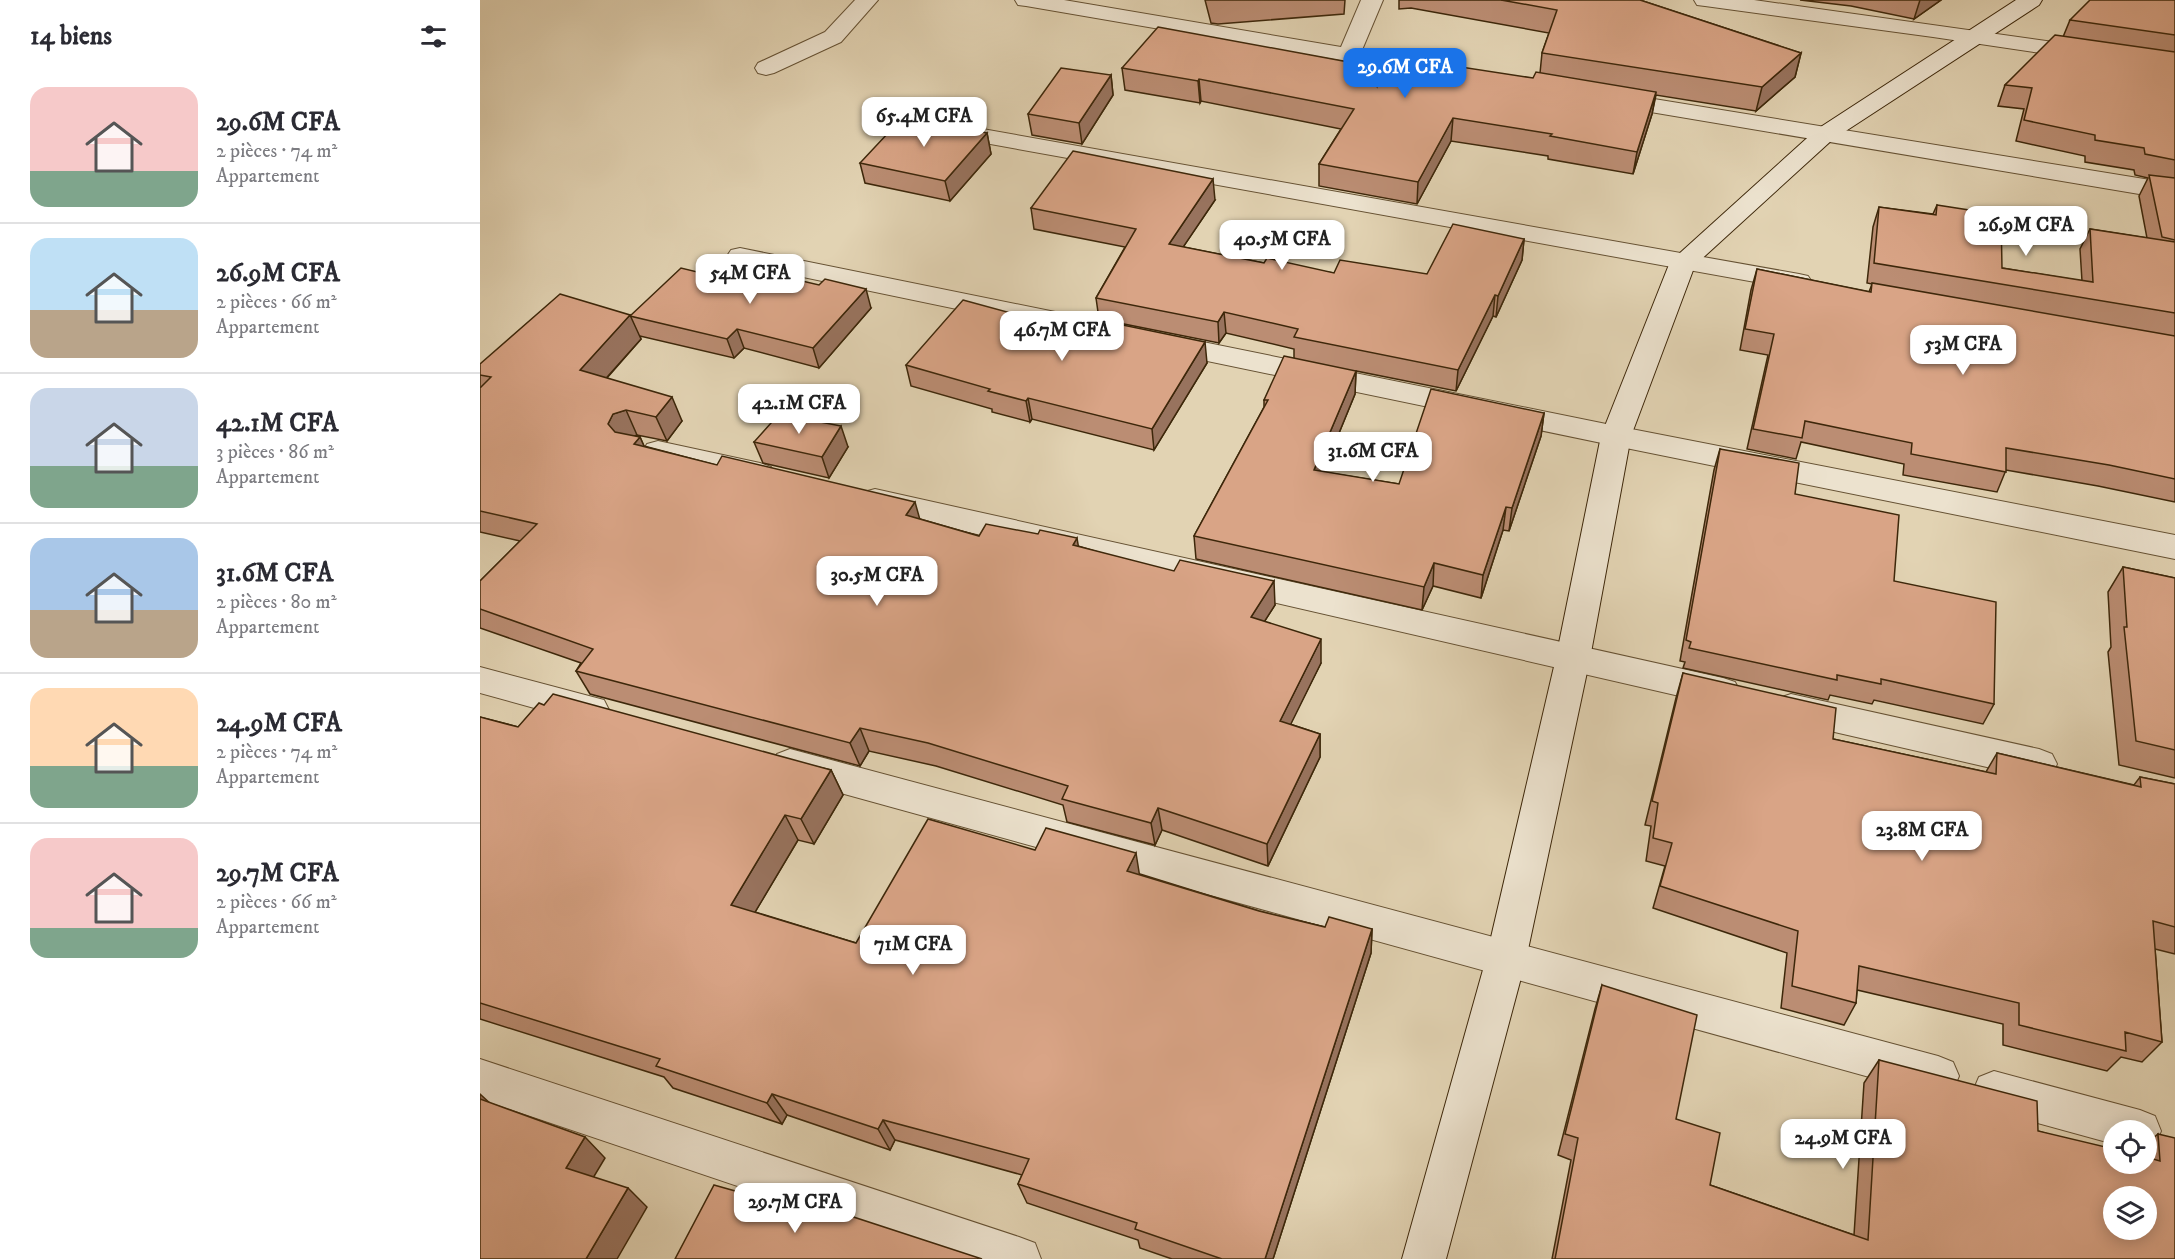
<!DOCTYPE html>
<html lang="fr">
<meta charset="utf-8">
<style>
:root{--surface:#fff;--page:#f7f7f7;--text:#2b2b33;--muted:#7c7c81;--line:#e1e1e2;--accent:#1a73e8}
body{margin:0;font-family:"IM FELL DW Pica",serif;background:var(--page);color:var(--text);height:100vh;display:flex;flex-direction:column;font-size:22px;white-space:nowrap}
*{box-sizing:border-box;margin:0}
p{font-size:20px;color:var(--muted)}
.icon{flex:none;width:33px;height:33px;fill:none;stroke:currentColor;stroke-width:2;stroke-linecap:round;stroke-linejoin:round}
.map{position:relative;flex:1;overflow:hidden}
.sheet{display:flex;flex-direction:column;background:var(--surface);width:480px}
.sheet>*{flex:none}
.controls{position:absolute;left:1623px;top:1120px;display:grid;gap:12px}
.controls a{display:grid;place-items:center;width:54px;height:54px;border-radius:50%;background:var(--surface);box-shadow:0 3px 15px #0003;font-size:30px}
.price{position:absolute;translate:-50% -51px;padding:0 14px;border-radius:12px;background:#fff;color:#222;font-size:20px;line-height:39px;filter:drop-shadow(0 2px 3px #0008)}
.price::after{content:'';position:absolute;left:50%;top:36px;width:18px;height:14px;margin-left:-9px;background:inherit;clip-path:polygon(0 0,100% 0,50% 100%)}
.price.on{background:var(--accent);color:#fff}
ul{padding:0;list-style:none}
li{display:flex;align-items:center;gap:18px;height:150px;padding:0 30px}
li+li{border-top:2px solid var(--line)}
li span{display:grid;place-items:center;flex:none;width:168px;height:120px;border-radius:18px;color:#555}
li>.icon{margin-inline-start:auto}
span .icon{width:72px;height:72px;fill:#fffc;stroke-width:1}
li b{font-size:26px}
h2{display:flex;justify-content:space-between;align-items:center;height:72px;padding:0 30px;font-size:26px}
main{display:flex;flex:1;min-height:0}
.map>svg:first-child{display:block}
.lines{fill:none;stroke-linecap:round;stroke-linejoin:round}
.street-casing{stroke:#665234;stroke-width:2}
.secondary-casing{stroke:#3d270a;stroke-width:2}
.street{fill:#ece2ce;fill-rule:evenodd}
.secondary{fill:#ece2ce;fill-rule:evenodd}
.wall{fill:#bb8d73;stroke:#3d270a;stroke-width:1.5}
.shaded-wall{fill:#98735e;stroke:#3d270a;stroke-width:1.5}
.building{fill:#d9a486;stroke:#3d270a;stroke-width:1.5;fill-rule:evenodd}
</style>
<main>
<section class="sheet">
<h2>14 biens<svg class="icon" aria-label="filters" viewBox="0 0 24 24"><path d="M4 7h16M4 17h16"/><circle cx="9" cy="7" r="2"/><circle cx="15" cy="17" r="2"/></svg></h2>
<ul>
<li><span style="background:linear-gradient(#f6c9c9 70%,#7fa58c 0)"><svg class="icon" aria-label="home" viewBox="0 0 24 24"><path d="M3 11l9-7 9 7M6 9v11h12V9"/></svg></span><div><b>29.6M CFA</b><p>2 pièces · 74 m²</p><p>Appartement</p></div></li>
<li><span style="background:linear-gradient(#bfe0f5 60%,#b9a48a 0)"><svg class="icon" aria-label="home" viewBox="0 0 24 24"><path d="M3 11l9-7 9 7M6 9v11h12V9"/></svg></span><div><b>26.9M CFA</b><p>2 pièces · 66 m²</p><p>Appartement</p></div></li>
<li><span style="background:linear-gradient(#c9d6e8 65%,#7fa58c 0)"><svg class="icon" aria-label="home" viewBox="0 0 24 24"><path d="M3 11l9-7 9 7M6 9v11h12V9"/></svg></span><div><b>42.1M CFA</b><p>3 pièces · 86 m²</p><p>Appartement</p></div></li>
<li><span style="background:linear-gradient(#a9c7e8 60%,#b9a48a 0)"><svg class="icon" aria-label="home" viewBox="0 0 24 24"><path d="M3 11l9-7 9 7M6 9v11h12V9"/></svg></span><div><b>31.6M CFA</b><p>2 pièces · 80 m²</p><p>Appartement</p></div></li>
<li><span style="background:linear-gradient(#ffd9b3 65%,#7fa58c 0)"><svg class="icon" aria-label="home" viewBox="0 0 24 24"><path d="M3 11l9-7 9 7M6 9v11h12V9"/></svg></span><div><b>24.9M CFA</b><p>2 pièces · 74 m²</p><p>Appartement</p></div></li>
<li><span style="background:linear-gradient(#f6c9c9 75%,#7fa58c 0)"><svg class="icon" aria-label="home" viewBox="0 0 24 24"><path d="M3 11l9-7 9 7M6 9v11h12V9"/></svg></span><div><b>29.7M CFA</b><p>2 pièces · 66 m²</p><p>Appartement</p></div></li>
</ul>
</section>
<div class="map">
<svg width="1695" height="1259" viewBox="0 0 1695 1259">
<rect width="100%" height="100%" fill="#e2d3b3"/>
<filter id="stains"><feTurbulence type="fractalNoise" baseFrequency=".00333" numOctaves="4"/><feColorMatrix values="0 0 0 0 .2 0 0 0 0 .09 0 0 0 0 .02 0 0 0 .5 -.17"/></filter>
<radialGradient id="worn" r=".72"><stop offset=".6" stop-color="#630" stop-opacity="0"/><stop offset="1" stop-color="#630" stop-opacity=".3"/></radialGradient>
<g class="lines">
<defs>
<g id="street">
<path d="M375,0H398L361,42L294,73L286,75L278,73L275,68L278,63L345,32Z"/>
<path d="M535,0H584L861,47L881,0H903L882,50L947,61L955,63L958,68L955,73L947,75L546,6L538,5Z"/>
<path d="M1214,0H1274L1695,59V73L1453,37L1225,6L1217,5Z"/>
<path d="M1131,92L1695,184V200L1123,104L1119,99L1123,94Z"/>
<path d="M463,122L1319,274L1328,276L1332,282L1328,288L1319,290L455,134L451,129L455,124Z"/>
<path d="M260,248L1136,426L1695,535V559L1136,446L251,262L247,256L251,250Z"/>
<path d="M178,441L280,463L291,467L295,474L291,481L280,485L167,458L163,451L167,444Z"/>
<path d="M395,489L1243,678L1255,682L1260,692L1255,702L1243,706L384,508L380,500L384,492Z"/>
<path d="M0,667L124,700L129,710L124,720L112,724L0,693Z"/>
<path d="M1311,694L1559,749L1572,754L1577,764L1572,774L1559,779L1311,722L1299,718L1294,708L1299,698Z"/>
<path d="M310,749L1458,1056L1473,1062L1479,1076L1473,1090L1458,1096L310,779L297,774L292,764L297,754Z"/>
<path d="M0,1059L539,1237L555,1243L561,1259H473L0,1099Z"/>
<path d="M1514,1071L1660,1110L1675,1116L1681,1131L1675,1146L1666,1149V1131H1634V1144L1514,1111L1499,1105L1493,1091L1499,1077Z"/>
</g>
<path id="secondary" d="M1536,0H1562L1559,5L1352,140L1215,265L1151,436L1110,658L1046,959L966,1259H922L1006,959L1076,658L1121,436L1190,262L1336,130Z"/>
</defs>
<!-- street casing -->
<use href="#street" class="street-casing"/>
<!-- secondary casing -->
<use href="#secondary" class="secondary-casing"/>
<!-- street -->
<use href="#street" class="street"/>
<!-- secondary -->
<use href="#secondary" class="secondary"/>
</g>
<!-- wall -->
<g class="wall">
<path d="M725,0H865L864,14L738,24L731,23Z"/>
<path d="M919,0H1160L1321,53L1315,77L1276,111L1176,95L1172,114L1153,174L1068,159V156L971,141L937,204L839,186V164L861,129L721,101L720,103L645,90L642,68L897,86L1053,78L1060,73L1062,53L1069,33L931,8L919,9Z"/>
<path d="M1320,0H1461L1434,19L1371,6Z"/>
<path d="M1695,0V502L1618,486L1526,470L1517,492L1423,475L1424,464L1321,442L1316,459L1267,449L1288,355L1260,350L1271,290L1277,269L1389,292L1392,284L1387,283L1393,227L1399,207L1453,214L1457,205L1522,268L1602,281L1600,249L1610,229L1667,238L1659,196L1668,178L1655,175L1654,170L1605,162V156L1536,141L1544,109L1518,106L1525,85L1583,37L1590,20Z"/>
<path d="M631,75L633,95L602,144L552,135L548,114Z"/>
<path d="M507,133L511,154L470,201L385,183L380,163Z"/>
<path d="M735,200L703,247L784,263L854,273L947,274L1044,239L1042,260L1016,317L1013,316L976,391L876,371L875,394L843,472L919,484L1064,413L1061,436L1029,531L1023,530L1001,598L953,586L942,610L716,559L714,536L784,407V400L814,358V349L746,333L739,343L619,319L616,298L645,247L554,229L551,208Z"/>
<path d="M246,279L391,308L339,368L264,348L254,358L160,336L161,339L127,378L202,421L187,441L157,435L154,436L160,437L164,446L440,519L499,536L598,546L795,605L784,622L841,663L810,724L840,734V757L788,866L682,830L675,845L587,822L583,805L456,766L389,751L380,766L110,694L96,671L101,663L0,628V581L40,541L0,532V364L151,316Z"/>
<path d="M596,331L727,363L674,450L552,419L550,422L512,412V409L431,386L426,365Z"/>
<path d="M274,442L368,447L349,478L283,463Z"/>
<path d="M1240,449L1315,494L1414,581L1514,704L1503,724L1394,700L1392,704L1350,695L1348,700L1203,668L1205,662L1200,661L1234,470Z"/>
<path d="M1643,567L1695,578V778L1639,765L1628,652L1631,647L1628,592Z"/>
<path d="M1203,673L1353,739L1506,772L1517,753L1654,785L1660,777L1695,784V954L1675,949L1682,1042L1662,1062L1641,1057L1627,1071L1523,1045V1024L1377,990L1376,1003L1364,1025L1301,1008L1307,953L1173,908L1185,866L1166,861L1171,826L1165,825L1196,698Z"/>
<path d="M64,705L351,770L363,795L334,844L318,840L275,912L376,943L555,850L660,874L779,911L845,927L892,929L891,953L793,1259H692L660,1248L658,1240L547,1203L538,1184L542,1175L415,1140L410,1150L307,1115L302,1124L193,1088L184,1077L0,1019V717L38,727Z"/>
<path d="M1122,985L1196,1119L1230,1185L1374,1235L1384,1083L1399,1060L1558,1131L1666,1164V1144L1678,1134L1695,1259H1072L1091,1160L1078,1155L1115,1009Z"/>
</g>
<!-- shaded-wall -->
<g class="shaded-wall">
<path d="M1440,0H1461L1434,19Z"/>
<path d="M1321,53L1315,77L1276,111L1282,87Z"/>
<path d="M631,75L633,95L602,144L599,123Z"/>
<path d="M719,79L721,101L720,103L718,81Z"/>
<path d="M1176,92L1172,114L1153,174L1157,152Z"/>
<path d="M973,118L971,141L937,204L938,182Z"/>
<path d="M507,133L511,154L470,201L465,181Z"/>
<path d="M733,179L735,200L691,265L689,244Z"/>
<path d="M1044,239L1042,260L1016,317L1018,296Z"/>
<path d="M386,289L391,308L339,368L333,348Z"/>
<path d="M1015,295L1013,316L976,391L978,370Z"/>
<path d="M744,312L746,333L739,343L738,322Z"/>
<path d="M150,315L161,339L112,394L100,370Z"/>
<path d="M257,329L264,348L254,358L247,339Z"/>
<path d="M725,342L727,363L674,450L672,429Z"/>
<path d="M876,371L875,394L834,494V470Z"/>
<path d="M192,397L202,421L187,441L176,417Z"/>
<path d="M548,398L552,419L550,422L546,401Z"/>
<path d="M146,410L157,435L145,439L140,448L128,424L133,414Z"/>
<path d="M1064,413L1061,436L1029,531L1032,508Z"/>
<path d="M361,426L368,447L349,478L342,457Z"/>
<path d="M160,437L171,462L154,444Z"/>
<path d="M435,502L442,527L426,515Z"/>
<path d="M1026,507L1023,530L1001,598L1003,575Z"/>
<path d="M597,538L601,562L593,545Z"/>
<path d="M954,563L953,586L942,610L944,587Z"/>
<path d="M794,581L795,605L772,641L771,617Z"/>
<path d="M841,639V663L801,744L800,721Z"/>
<path d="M380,728L389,751L380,766L370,743Z"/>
<path d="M840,734V757L788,866L787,844Z"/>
<path d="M351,770L363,795L334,844L321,819Z"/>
<path d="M678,808L682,830L675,845L671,823Z"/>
<path d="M305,815L318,840L265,929L251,905Z"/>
<path d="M656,853L660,878L647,871Z"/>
<path d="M892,929L891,953L793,1259H785Z"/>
<path d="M0,1094L13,1106L0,1108Z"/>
<path d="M292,1094L307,1115L302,1124L287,1103Z"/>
<path d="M403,1120L415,1140L410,1150L398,1129Z"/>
<path d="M105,1137L125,1158L107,1188L86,1168Z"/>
<path d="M148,1188L167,1207L137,1259H106Z"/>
</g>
<!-- building -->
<g class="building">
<path d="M1021,0H1160L1321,53L1282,87L1062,53L1077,10Z"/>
<path d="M1610,0H1695V35L1590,20Z"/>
<path d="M678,27L890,66L897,86L903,55L1053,78L1056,72L1176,92L1157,152L1070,136L1072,134L973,118L938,182L839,164L874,109L719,79L718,81L642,68Z"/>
<path d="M1575,35L1695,52V160L1665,154L1664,148L1615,140V135L1544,120L1552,88L1525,85Z"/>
<path d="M581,68L631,75L599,123L548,114Z"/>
<path d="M424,116L507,133L465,181L380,163Z"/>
<path d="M593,151L733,179L689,244L784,263L787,258L854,273L860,260L947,274L973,224L1044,239L1018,296L1015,295L978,370L814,337L818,329L744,312L738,322L616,298L656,229L551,208Z"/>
<path d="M1669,175L1695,178V240L1682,237Z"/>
<path d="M1457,205L1521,215L1522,268L1613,282L1610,229L1695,242V313L1394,263L1399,207L1456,215Z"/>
<path d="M258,266L339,285L345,279L386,289L333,348L257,329L247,339L150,316L201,268L246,279Z"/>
<path d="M1277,269L1391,292L1392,283L1695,336V479L1629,465L1526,448V472L1431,454L1432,443L1325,421L1322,438L1273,429L1294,334L1265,329Z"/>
<path d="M80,294L150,315L100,370L192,397L176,417L146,410L133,414L128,424L135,432L160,437L154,444L237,465L242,456L435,502L426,515L499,536L506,524L558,534L560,530L597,538L593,545L694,571L700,560L794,581L771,617L841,639L800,721L840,734L787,844L678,808L671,823L582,799L588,786L448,743L380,728L370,743L96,671L113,649L0,609V581L57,524L0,511V388L11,377L0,375V364Z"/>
<path d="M483,300L596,331L604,317L725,342L672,429L548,398L546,401L508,391L510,389L426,365Z"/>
<path d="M804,356L876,371L834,470L919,484L951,389L1064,413L1032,508L1026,507L1003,575L954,563L944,587L714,536L788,400H784Z"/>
<path d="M299,414L361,426L342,457L274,442Z"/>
<path d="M1240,449L1319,463L1315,494L1419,515L1414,581L1516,602L1514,704L1401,679V684L1357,675V680L1209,648L1211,642L1206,640Z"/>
<path d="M1643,567L1695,578V750L1656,741L1644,627H1647Z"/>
<path d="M1203,673L1356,708L1353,739L1516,774L1517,753L1661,787L1660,777L1695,784V927L1673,921L1682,1042L1645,1032L1646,1051L1539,1025V1003L1379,966L1376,1003L1312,986L1318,931L1180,886L1192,843L1173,838L1178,803L1172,801Z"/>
<path d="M73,694L351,770L321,819L305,815L251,905L376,943L448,819L555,850L566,828L656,853L647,871L779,911L845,927L849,917L892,929L785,1259H742L655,1229L657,1223L538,1184L549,1159L403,1120L398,1129L292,1094L287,1103L176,1066L180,1059L0,1003V717L38,727L59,703L64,705Z"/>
<path d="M1122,985L1217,1015L1196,1119L1240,1133L1230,1185L1388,1240L1399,1060L1557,1101L1558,1131L1634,1149V1164H1666V1157L1680,1161L1678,1134L1695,1138V1259H1075L1098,1138L1085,1134ZM1634,1197H1666V1230H1634Z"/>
<path d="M0,1099L105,1137L86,1168L148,1188L106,1259H0Z"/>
<path d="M234,1185L351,1218L355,1211L502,1259H195Z"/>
</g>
<rect width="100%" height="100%" filter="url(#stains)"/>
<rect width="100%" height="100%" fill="url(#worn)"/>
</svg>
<div class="controls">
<a><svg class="icon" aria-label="locate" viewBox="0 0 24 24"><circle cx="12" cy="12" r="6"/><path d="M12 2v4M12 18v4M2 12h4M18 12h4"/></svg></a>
<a><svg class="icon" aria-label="layers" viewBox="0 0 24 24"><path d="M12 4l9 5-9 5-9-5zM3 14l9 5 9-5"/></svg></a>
</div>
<b class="price on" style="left:925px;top:99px">29.6M CFA</b>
<b class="price" style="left:444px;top:148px">65.4M CFA</b>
<b class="price" style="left:1546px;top:257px">26.9M CFA</b>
<b class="price" style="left:802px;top:271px">40.5M CFA</b>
<b class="price" style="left:270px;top:305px">54M CFA</b>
<b class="price" style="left:582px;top:362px">46.7M CFA</b>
<b class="price" style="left:1483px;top:376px">53M CFA</b>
<b class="price" style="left:319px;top:435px">42.1M CFA</b>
<b class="price" style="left:893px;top:483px">31.6M CFA</b>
<b class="price" style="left:397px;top:607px">30.5M CFA</b>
<b class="price" style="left:1442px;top:862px">23.8M CFA</b>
<b class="price" style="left:433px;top:976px">71M CFA</b>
<b class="price" style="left:1363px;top:1170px">24.9M CFA</b>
<b class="price" style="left:315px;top:1234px">29.7M CFA</b>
</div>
</main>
